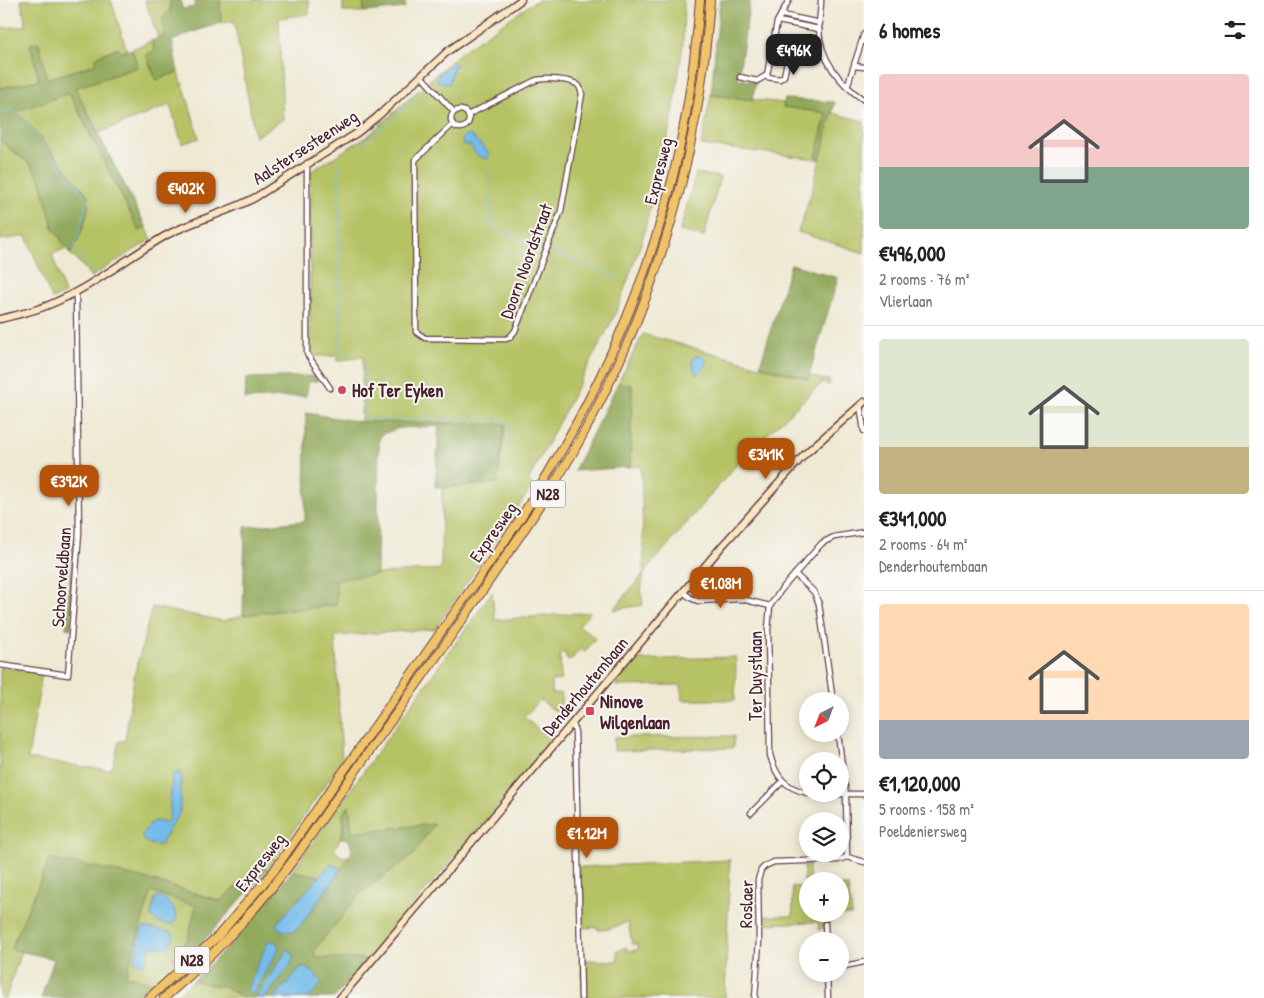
<!DOCTYPE html>
<meta charset="utf-8">
<style>
:root{--surface:#fff;--page:#f2f2f2;--text:#202124;--muted:#757577;--line:#e0e0e0;--accent:#b45309}
body{margin:0;font-family:"Patrick Hand",sans-serif;background:var(--page);color:var(--text);height:100vh;display:flex;flex-direction:column;font-size:19px;white-space:nowrap}
*{box-sizing:border-box;margin:0}
p{font-size:16px;color:var(--muted)}
.icon{flex:none;width:28px;height:28px;fill:none;stroke:currentColor;stroke-width:2;stroke-linecap:round;stroke-linejoin:round}
.map{position:relative;flex:1;overflow:hidden}
.details{display:flex;flex-direction:column;background:var(--surface);width:400px}
.details>*{flex:none}
.needle{width:32px;rotate:222deg}
.tools{position:absolute;left:799px;top:692px;display:grid;gap:10px}
.tools a{display:grid;place-items:center;width:50px;height:50px;border-radius:50%;background:var(--surface);box-shadow:0 2px 12px #0003;font-size:25px}
.price{position:absolute;translate:-50% -42px;padding:0 11px;border-radius:10px;background:var(--accent);color:#fff;font-size:16px;line-height:32px;filter:drop-shadow(0 1px 2px #0008)}
.price::after{content:'';position:absolute;left:50%;top:30px;width:15px;height:11px;margin-left:-8px;background:inherit;clip-path:polygon(0 0,100% 0,50% 100%)}
.price.active{background:#222;color:#fff}
ul{padding:0;list-style:none}
li{display:grid;align-content:center;gap:10px;height:265px;padding:0 15px}
li+li{border-top:1px solid var(--line)}
li span{display:grid;place-items:center;height:155px;border-radius:5px;color:#555}
li>.icon{margin-inline-start:auto}
span .icon{width:90px;height:90px;fill:#fffc;stroke-width:1}
li b{font-size:21px}
h2{display:flex;justify-content:space-between;align-items:center;height:60px;padding:0 15px;font-size:21px}
main{display:flex;flex:1;min-height:0}
.map>svg:first-child{display:block}
.green{fill:#b5c365;stroke:#807148}
.forest{fill:#90a95a;stroke:#6d6442}
.water{fill:#72bbea;stroke:#5e6d8a}
.lines{fill:none;stroke-linecap:round;stroke-linejoin:round}
.stream{stroke:#72bbea;stroke-width:1}
.street-casing{stroke:#633d44;stroke-width:7}
.secondary-casing{stroke:#633d44;stroke-width:9}
.highway-casing{stroke:#633d44;stroke-width:10}
.street{stroke:#fff;stroke-width:4.5}
.secondary{stroke:#f9e7c3;stroke-width:6}
.highway{stroke:#f0c369;stroke-width:8}
.poi-dot{fill:#d1495b;stroke:#f6f6f2;stroke-width:2}
.labels{text-anchor:middle;dominant-baseline:central;stroke-width:4;stroke-linejoin:round;paint-order:stroke}
.shield{fill:#f6f6f2;stroke:#7e6067;stroke-width:1}
.shield-label{font-size:16px;font-weight:bold;fill:#4a1f2b}
.street-label{font-size:18px;fill:#4a1f2b;stroke:#f6f6f2}
.poi-label{font-size:18px;font-weight:bold;fill:#4a1f2b;stroke:#f6f6f2;text-anchor:start}
</style>
<main>
<div class="map">
<svg width="864" height="998" viewBox="0 0 864 998">
<rect width="100%" height="100%" fill="#f6f6f2"/>
<filter id="ink" filterUnits="userSpaceOnUse"><feTurbulence type="fractalNoise" baseFrequency=".02" numOctaves="2"/><feDisplacementMap in="SourceGraphic" scale="10" xChannelSelector="R" yChannelSelector="G"/><feConvolveMatrix kernelMatrix="1 2 1 2 8 2 1 2 1" color-interpolation-filters="sRGB"/></filter>
<filter id="wash" filterUnits="userSpaceOnUse"><feTurbulence type="fractalNoise" baseFrequency=".0096" numOctaves="4" result="noise"/><feDisplacementMap in="SourceGraphic" scale="20" xChannelSelector="R" yChannelSelector="G"/><feGaussianBlur stdDeviation="1.12" result="paint"/><feColorMatrix in="noise" values="0 0 0 0 0 0 0 0 0 0 0 0 0 0 0 0 0 1.4 0 .05"/><feComposite in="paint" operator="in"/></filter>
<g filter="url(#wash)">
<rect width="100%" height="100%" fill="#efe9d3"/>
<!-- green -->
<g class="green">
<path d="M21,0H111L127,51L122,52L117,48H115L98,56L95,60V64L47,79L39,43L30,44L39,80L0,88V28L26,26Z"/>
<path d="M145,0H170V11L163,17L164,36L158,38Z"/>
<path d="M220,0H309V14L279,18L283,119L255,137L234,21L221,23Z"/>
<path d="M343,0H363L364,12H343Z"/>
<path d="M537,0H684L683,44L673,115L642,241L615,315L528,481L533,485L435,629L335,636L342,760L267,870L260,865L221,901L149,880L12,949L21,951L6,998H0V667L42,673L28,759L108,770L113,766L119,741H125L134,677L152,607L224,621L243,615L336,605V579L377,574L441,569L442,488L497,483L506,424L361,422L363,357L337,361V356H313L310,352V172L369,135L461,52Z"/>
<path d="M151,41L155,51L146,55L156,80L178,72L186,93L199,138L182,144L170,105L99,133L75,88L138,67L132,49Z"/>
<path d="M69,93L139,230L146,227L152,239L91,277L81,264L70,254C78,243 93,206 87,194L17,111Z"/>
<path d="M711,95L784,103L783,107L826,113L816,159L701,145Z"/>
<path d="M832,113L864,121V253L798,232L811,194Z"/>
<path d="M0,141L31,165L41,181L53,227L67,248L52,254L65,294L52,299L26,236L0,240Z"/>
<path d="M696,173L720,177L704,237L680,231Z"/>
<path d="M643,334L807,379L809,375L821,379L829,380L830,385L822,383L744,456L644,573L641,591L643,605L613,610L644,573L641,466L630,467L632,385L618,383Z"/>
<path d="M492,592L495,620L591,612L579,625L595,638L585,652L580,649L571,660H567L565,653L560,654L561,680L551,681L552,694L561,693L562,716L540,700L524,717L553,742L367,959L316,958L313,950L363,891L413,855L434,824L352,832L349,806L343,814C344,828 342,837 334,850L343,857L349,856L341,869L331,864L321,876L292,871Z"/>
<path d="M736,657L735,700H682L681,685L616,686V681L634,660Z"/>
<path d="M734,736L733,748L614,751V737Z"/>
<path d="M730,860L725,998H583L581,960L618,961L617,951L627,947L628,951L638,950L637,944H632L628,922L609,929L598,930V927L581,928L579,867Z"/>
<path d="M804,864H809L810,881H808V914H840V886H848L852,915L830,916L829,924H824L823,928L819,930L818,922L763,924V916H793L792,887L804,886Z"/>
<path d="M151,892L196,905L188,939L173,958L180,964L156,984L126,976Z"/>
<path d="M194,980L198,982L224,987L245,998H173Z"/>
</g>
<!-- forest -->
<g class="forest">
<path d="M170,0H181L182,9L195,7V0H220L221,23L193,32L172,41L178,72L156,80L146,54L155,51L151,41L164,36L163,17L170,11Z"/>
<path d="M363,0H405V8L364,12Z"/>
<path d="M720,0H750L738,79L756,82L752,100L711,95Z"/>
<path d="M39,42L47,79L90,66L95,64V60L98,56L117,48L122,52L132,49L138,67L75,88L146,227L139,231L70,93L17,111L87,194C93,206 78,243 70,254L53,227L41,181L31,165L0,141V88L39,80L30,44Z"/>
<path d="M785,99L835,102L820,160L816,159L826,113L783,107Z"/>
<path d="M791,264L838,278L808,379L760,365Z"/>
<path d="M315,376L317,381L309,382L306,396L245,399L246,378Z"/>
<path d="M618,383L632,385L630,467L574,471Z"/>
<path d="M306,413L361,422L505,424L497,483L435,487L439,426L399,428L382,434L379,440V446L377,574L336,580V605L243,615L245,527L305,521Z"/>
<path d="M72,543H77L71,629L66,628Z"/>
<path d="M349,806L352,832L434,824L413,855L363,891L314,950L316,958L367,959L334,998H245L224,987L198,982L194,980L237,938L292,871L321,876L277,923L295,931L300,926L341,869L352,851L349,839L341,838L344,826L343,814Z"/>
<path d="M49,860C107,866 164,884 220,901L260,865L267,870L208,936L180,964L173,959L188,939L196,906L151,892L126,975L156,984L138,998H41L54,959L11,949Z"/>
</g>
<!-- water -->
<g class="water">
<path d="M454,62L457,65L454,67L449,84L437,81L438,74Z"/>
<path d="M469,134L488,152V159C477,157 475,154 470,145H463L462,138Z"/>
<path d="M698,355H702L706,360L705,367L696,375L692,363L694,357Z"/>
<path d="M177,772L181,774L180,813L170,827L161,845L150,844L143,840L142,834L153,821L167,823L169,819L172,776Z"/>
<path d="M331,864L341,869L300,926L292,932L281,930L277,927V923Z"/>
<path d="M158,897C166,898 174,907 177,916L173,925L158,922L151,916L155,898Z"/>
<path d="M144,927L170,932L174,934V936L168,948L151,946L145,964L134,961L142,929Z"/>
<path d="M269,940L277,943L279,948L254,992L251,994L247,990L253,975Z"/>
<path d="M288,948L294,957L288,969L265,998H258L257,996Z"/>
<path d="M301,967C308,967 317,976 321,982L320,985L309,998H274Z"/>
</g>
<g class="lines">
<!-- stream -->
<g class="stream">
<path d="M0,114L14,108L87,198L88,201L74,249L95,274"/>
<path d="M390,121L420,94"/>
<path d="M359,146L387,124"/>
<path d="M339,161L340,354H348"/>
<path d="M491,187V165"/>
<path d="M490,195L492,227L542,249"/>
<path d="M550,251L621,279"/>
<path d="M365,361V419L506,420L509,424V448"/>
</g>
</g>
</g>
<g filter="url(#ink)">
<g class="lines">
<defs>
<g id="street">
<path d="M821,0C821,9 819,19 819,28C819,58 840,84 864,100"/>
<path d="M782,15L820,23"/>
<path d="M778,21L819,29"/>
<path d="M855,66L864,67"/>
<path d="M767,75V77L780,79L784,76L787,62L784,58L770,56"/>
<path d="M421,76L454,112"/>
<path d="M740,77L757,81L767,75L777,22L789,0"/>
<path d="M847,87L864,34"/>
<circle cx="460" cy="119" r="9"/>
<path d="M453,124L415,160L416,332L425,338L506,339L510,337L515,331L561,211L582,94C581,92 581,89 579,86C573,79 543,77 534,81L468,115"/>
<path d="M307,163V354L330,388"/>
<path d="M860,405L864,431"/>
<path d="M795,574L814,592L819,604L833,701"/>
<path d="M683,592L691,598L698,601L742,599L770,606"/>
<path d="M0,665L68,675L79,533L76,292"/>
<path d="M573,724L575,732L576,761L581,998"/>
<path d="M838,734L846,795L847,857L864,862"/>
<path d="M808,793C785,788 776,777 770,755L768,629L770,606L781,590L822,543L834,537L864,532"/>
<path d="M811,794H864"/>
<path d="M751,813L782,782"/>
<path d="M825,924L826,941"/>
<path d="M840,967L864,962"/>
<path d="M827,974L828,998"/>
<path d="M755,998L759,941L758,880L761,870L765,866L774,862L838,860L847,857"/>
</g>
<g id="secondary">
<path d="M0,319C17,315 35,311 51,304C92,287 127,258 165,236C194,220 227,213 256,197L357,133L377,117L448,51L521,0"/>
<path d="M340,998L722,546L806,453L864,402"/>
</g>
<g id="highway">
<path d="M149,998L218,936L273,872L518,522C593,406 650,285 679,150C690,100 696,50 700,0"/>
<path d="M164,998C215,955 258,908 297,855C357,767 420,681 481,593C515,542 552,492 581,438C636,338 676,228 696,115C703,77 707,39 710,0"/>
</g>
</defs>
<!-- street casing -->
<use href="#street" class="street-casing"/>
<!-- secondary casing -->
<use href="#secondary" class="secondary-casing"/>
<!-- highway casing -->
<use href="#highway" class="highway-casing"/>
<!-- street -->
<use href="#street" class="street"/>
<!-- secondary -->
<use href="#secondary" class="secondary"/>
<!-- highway -->
<use href="#highway" class="highway"/>
</g>
</g>
<!-- markers -->
<g class="poi-dot">
<circle cx="342" cy="390" r="5"/>
<rect x="585" y="706" width="10" height="10" rx="2.5"/>
</g>
<g class="labels">
<!-- shield labels -->
<g class="shield">
<rect x="530.5" y="480.5" width="35" height="27" rx="4"/>
<rect x="174.5" y="946.5" width="35" height="27" rx="4"/>
</g>
<g class="shield-label">
<text x="548" y="494">N28</text>
<text x="192" y="960">N28</text>
</g>
<!-- street labels -->
<g class="street-label">
<text transform="translate(305 147) rotate(-33)">Aalstersesteenweg</text>
<text transform="translate(658 171) rotate(-76)">Expresweg</text>
<text transform="translate(526 261) rotate(-70)">Doorn Noordstraat</text>
<text transform="translate(493 532) rotate(-55)">Expresweg</text>
<text transform="translate(61 577) rotate(-86)">Schoorveldbaan</text>
<text transform="translate(755 676) rotate(-90)">Ter Duystlaan</text>
<text transform="translate(585 686) rotate(-50)">Denderhoutembaan</text>
<text transform="translate(260 862) rotate(-52)">Expresweg</text>
<text transform="translate(746 904) rotate(-89)">Roslaer</text>
</g>
<!-- poi labels -->
<g class="poi-label">
<text x="352" y="390">Hof Ter Eyken</text>
<text x="600" y="701">Ninove<tspan x="600" dy="21">Wilgenlaan</tspan></text>
</g>
</g>
</svg>
<div class="tools">
<a><svg class="needle" viewBox="-14 -14 28 28"><path d="M0-13l5 13h-10z" fill="#e53935"/><path d="M0 13l5-13h-10z" fill="#757577"/></svg></a>
<a><svg class="icon" aria-label="locate" viewBox="0 0 24 24"><circle cx="12" cy="12" r="6"/><path d="M12 2v4M12 18v4M2 12h4M18 12h4"/></svg></a>
<a><svg class="icon" aria-label="layers" viewBox="0 0 24 24"><path d="M12 4l9 5-9 5-9-5zM3 14l9 5 9-5"/></svg></a>
<a>+</a>
<a>−</a>
</div>
<b class="price active" style="left:794px;top:76px">€496K</b>
<b class="price" style="left:186px;top:214px">€402K</b>
<b class="price" style="left:766px;top:480px">€341K</b>
<b class="price" style="left:69px;top:507px">€392K</b>
<b class="price" style="left:721px;top:609px">€1.08M</b>
<b class="price" style="left:587px;top:859px">€1.12M</b>
</div>
<section class="details">
<h2>6 homes<svg class="icon" aria-label="filters" viewBox="0 0 24 24"><path d="M4 7h16M4 17h16"/><circle cx="9" cy="7" r="2"/><circle cx="15" cy="17" r="2"/></svg></h2>
<ul>
<li><span style="background:linear-gradient(#f6c9c9 60%,#7fa58c 0)"><svg class="icon" aria-label="home" viewBox="0 0 24 24"><path d="M3 11l9-7 9 7M6 9v11h12V9"/></svg></span><div><b>€496,000</b><p>2 rooms · 76 m²</p><p>Vlierlaan</p></div></li>
<li><span style="background:linear-gradient(#dfe7d0 70%,#c2b280 0)"><svg class="icon" aria-label="home" viewBox="0 0 24 24"><path d="M3 11l9-7 9 7M6 9v11h12V9"/></svg></span><div><b>€341,000</b><p>2 rooms · 64 m²</p><p>Denderhoutembaan</p></div></li>
<li><span style="background:linear-gradient(#ffd9b3 75%,#9aa5b1 0)"><svg class="icon" aria-label="home" viewBox="0 0 24 24"><path d="M3 11l9-7 9 7M6 9v11h12V9"/></svg></span><div><b>€1,120,000</b><p>5 rooms · 158 m²</p><p>Poeldeniersweg</p></div></li>
</ul>
</section>
</main>
